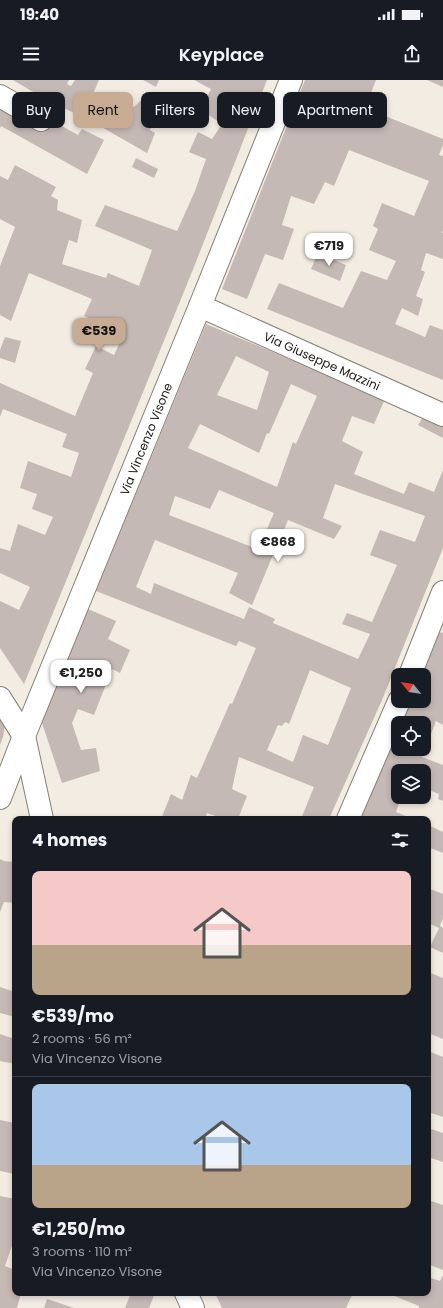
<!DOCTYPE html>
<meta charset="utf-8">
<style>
:root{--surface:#171b24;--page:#242831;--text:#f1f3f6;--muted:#9ea1a6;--line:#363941;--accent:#c7ac93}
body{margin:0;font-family:Poppins,sans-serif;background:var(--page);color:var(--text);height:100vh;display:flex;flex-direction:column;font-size:15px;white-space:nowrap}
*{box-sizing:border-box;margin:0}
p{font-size:13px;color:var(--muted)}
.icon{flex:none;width:22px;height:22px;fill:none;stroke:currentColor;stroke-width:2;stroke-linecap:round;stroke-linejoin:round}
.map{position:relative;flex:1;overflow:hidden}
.panel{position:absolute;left:12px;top:736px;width:419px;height:480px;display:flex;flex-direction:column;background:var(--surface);border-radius:8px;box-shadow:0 2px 6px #0003}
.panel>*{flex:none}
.banner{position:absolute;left:12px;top:12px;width:419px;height:36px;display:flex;gap:8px}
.needle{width:26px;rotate:300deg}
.fabs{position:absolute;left:391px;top:588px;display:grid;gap:8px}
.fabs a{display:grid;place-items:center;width:40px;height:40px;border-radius:8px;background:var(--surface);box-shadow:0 2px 6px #0003;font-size:20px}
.price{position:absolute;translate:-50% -34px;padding:0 9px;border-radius:8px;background:#fff;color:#222;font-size:13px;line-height:26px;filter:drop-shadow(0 1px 2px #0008)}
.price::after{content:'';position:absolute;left:50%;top:24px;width:12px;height:9px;margin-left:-6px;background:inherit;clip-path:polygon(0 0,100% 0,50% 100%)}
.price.selected{background:var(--accent);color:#111}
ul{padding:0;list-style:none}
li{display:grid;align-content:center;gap:8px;height:212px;padding:0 20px}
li+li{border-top:1px solid var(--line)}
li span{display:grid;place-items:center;height:124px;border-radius:8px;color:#555}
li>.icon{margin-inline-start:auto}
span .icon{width:72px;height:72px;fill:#fffc;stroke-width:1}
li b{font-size:17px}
h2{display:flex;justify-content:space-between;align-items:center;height:48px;padding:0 20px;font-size:17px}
.chip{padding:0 14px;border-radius:8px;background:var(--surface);box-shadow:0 2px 6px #0003;font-size:14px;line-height:36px}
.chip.selected{background:var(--accent);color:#111}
.status{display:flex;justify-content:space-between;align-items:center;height:28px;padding:0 20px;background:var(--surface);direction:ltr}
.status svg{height:11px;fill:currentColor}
header{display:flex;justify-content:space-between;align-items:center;height:52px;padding:0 20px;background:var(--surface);font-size:18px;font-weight:600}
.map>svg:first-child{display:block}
.building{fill:#c5b9b5;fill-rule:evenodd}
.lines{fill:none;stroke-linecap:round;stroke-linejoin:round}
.street-casing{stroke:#868077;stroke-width:24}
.street{stroke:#fff;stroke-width:22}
.labels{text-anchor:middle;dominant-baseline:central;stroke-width:3.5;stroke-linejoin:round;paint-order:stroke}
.street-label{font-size:12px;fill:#22201c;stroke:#fff}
</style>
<div class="status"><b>19:40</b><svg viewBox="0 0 49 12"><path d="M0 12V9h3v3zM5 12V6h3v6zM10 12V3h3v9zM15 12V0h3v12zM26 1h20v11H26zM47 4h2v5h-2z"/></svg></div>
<header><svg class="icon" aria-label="menu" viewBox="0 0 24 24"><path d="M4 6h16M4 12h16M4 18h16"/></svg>Keyplace<svg class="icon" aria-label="share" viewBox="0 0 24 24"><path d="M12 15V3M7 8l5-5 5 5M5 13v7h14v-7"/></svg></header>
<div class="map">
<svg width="443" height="1228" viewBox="0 0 443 1228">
<rect width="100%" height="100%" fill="#f2ece2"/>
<!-- building -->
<g class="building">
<path d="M13,0H69L67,4L71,6L75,0H99L92,16L103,24L110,12L134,27L140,21L159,33L150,50L155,53L147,73L98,45L40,16Z"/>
<path d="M143,0H159L156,7Z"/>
<path d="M194,0H267L194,187L24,604L0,568V521L19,530L30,507L0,493V468L10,471L18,444L45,455L53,437L32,429L37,414L20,408L28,381L71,397L79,373L62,367L67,354L3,329L0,337V303L75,336L93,293L85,289L96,266L114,275L124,254L84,236L92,219L29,193L11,241L0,235V186L15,147L0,139V96L8,100L15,85L56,107L51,116L58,120L57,130L82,140L77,163L69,160L62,184L106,198L108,193L139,206L152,170L95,146L105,125L177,151L195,111L206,79L189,72L198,52L212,59L222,44L201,30L211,9Z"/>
<path d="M305,0H376L365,28L443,59V65L439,75L443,76V150L442,153H443V179L426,173L421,190L425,192L416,216L423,219L418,236L402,228L395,244L425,257L430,245L443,250V300L267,229L279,203L343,228L361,191L387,200L396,181L369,170L378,149L373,146L382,123L414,136L429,101L349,70L334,106L325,102L314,124L291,116L282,145L294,149L283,180L265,174L247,219L222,209Z"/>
<path d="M427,0H443V7Z"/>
<path d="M0,23L46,37L78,55L82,49L104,60L87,94L1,46L0,49Z"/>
<path d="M136,78L158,89L154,98L132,87Z"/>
<path d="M318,173L346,185L340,201L311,189Z"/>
<path d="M206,244L385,319L374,344L352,336L342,361L363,372L354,394L404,414L409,402L434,412L443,390V468L382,620L329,739H301L314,707L239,677L232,709L247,716L238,739H224L207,733L205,739H161L171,714L182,720L191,695L197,698L230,623L232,624L256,568L239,561L236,566L96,511ZM236,276L269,292L257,330L217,315ZM291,304L317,316L296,364L293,362L277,407L188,368L200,344L259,373L267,353L269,354ZM335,404L425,436L415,462L380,450L370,475L397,485L372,542L347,533L342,544L370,554L358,579L273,543L275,539L249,527L244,539L154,503L151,514L136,507L155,460L238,493L229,513L252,525L273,475L169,435L175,416L210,429L219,410L274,433L266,451L281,457L288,440L334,459L342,446L323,438ZM310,590L351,608L328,665L303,655L293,682L267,670L278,645L282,646L285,642L289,644Z"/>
<path d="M5,257L21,261L15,283L0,278V270Z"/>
<path d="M423,337L443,345V358L418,345Z"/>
<path d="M88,529L116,541L108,559L130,570L120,593L112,589L94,635L78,629L72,643L81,670L96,668L100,691L62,703L41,640Z"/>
<path d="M439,552L443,553V645L436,641L422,677L443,685V721L438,719L439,714L424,708V691H398V717H401L396,732L413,739H360L398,650V669H424V643H401L410,621H424V595H421Z"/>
<path d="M0,631L5,646L3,657L0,665Z"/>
<path d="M428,745L443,752V773L428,767Z"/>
<path d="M0,779L4,781L15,782V823L4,822L0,832Z"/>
<path d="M428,808L443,814V838L440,846L443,848V873L430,867L439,848L428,843Z"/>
<path d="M428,892L443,898V959L428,953Z"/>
<path d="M0,907L15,912V937L0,933Z"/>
<path d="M0,954L15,959V984L0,981Z"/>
<path d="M428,971L443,977V1037L428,1032Z"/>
<path d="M0,1040L15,1043V1094L0,1091Z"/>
<path d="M428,1048L443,1053V1082L428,1077Z"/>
<path d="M0,1116L15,1119V1157L5,1186L15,1190V1213H21L17,1228H0Z"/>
<path d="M428,1120L443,1125V1190L428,1184Z"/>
<path d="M443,1195V1228H419V1226L387,1213H428V1197L440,1201Z"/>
<path d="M131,1213H155L149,1228H125Z"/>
<path d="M215,1213H307L315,1216L316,1213H353L346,1228H222Z"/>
<path d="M47,1219L74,1228H44Z"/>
</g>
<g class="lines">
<defs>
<g id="street">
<path d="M0,16L41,40"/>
<path d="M200,226L443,335"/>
<path d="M410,595L443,512"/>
<path d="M0,618L24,656L42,739"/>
<path d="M0,718L24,656L200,226L291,0"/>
<path d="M348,739L399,621"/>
<path d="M186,1213L193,1228"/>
</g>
</defs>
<!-- street casing -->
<use href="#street" class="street-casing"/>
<!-- street -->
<use href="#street" class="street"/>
</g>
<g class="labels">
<!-- street labels -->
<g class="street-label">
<text transform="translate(322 281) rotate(24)">Via Giuseppe Mazzini</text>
<text transform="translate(146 359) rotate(-68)">Via Vincenzo Visone</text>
</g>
</g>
</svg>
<div class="fabs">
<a><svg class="needle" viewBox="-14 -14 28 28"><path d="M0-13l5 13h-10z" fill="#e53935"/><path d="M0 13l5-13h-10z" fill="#9ea1a6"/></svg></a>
<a><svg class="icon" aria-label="locate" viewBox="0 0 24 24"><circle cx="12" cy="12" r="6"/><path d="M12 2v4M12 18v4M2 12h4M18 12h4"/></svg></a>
<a><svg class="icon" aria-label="layers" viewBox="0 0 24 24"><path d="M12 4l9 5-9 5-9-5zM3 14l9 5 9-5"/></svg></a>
</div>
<b class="price" style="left:329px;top:187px">€719</b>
<b class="price selected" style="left:99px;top:272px">€539</b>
<b class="price" style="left:278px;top:483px">€868</b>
<b class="price" style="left:81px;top:614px">€1,250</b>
<div class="banner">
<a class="chip">Buy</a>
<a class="chip selected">Rent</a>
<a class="chip">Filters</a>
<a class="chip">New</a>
<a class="chip">Apartment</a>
</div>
<section class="panel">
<h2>4 homes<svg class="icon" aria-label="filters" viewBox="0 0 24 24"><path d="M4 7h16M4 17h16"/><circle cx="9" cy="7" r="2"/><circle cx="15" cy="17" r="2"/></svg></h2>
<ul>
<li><span style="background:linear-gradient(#f6c9c9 60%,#b9a48a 0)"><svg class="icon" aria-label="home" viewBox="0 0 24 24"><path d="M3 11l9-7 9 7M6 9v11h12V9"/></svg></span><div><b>€539/mo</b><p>2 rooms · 56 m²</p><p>Via Vincenzo Visone</p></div></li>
<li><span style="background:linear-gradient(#a9c7e8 65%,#b9a48a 0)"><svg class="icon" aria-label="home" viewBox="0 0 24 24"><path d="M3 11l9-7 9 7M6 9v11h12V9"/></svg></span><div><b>€1,250/mo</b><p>3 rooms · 110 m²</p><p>Via Vincenzo Visone</p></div></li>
</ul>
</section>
</div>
